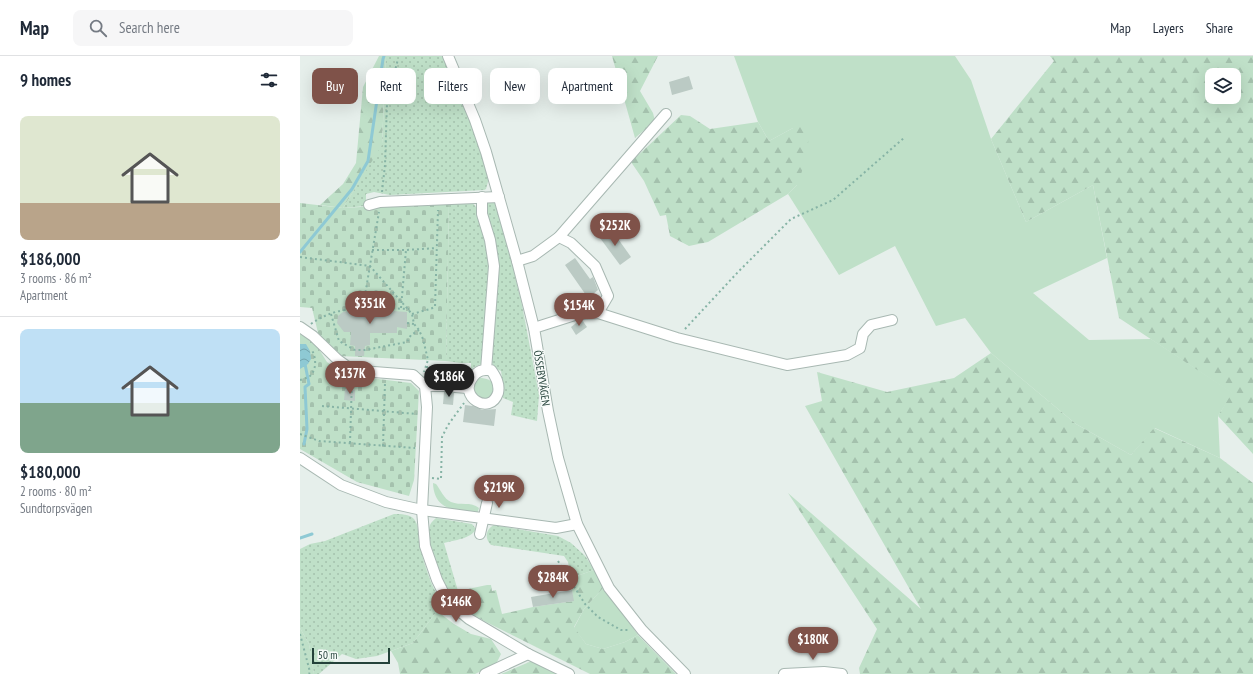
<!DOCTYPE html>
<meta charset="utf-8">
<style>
:root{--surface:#fff;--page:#f6f6f7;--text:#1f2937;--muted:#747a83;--line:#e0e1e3;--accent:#7f5249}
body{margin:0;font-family:"PT Sans Narrow",sans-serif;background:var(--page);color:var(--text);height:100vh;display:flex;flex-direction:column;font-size:15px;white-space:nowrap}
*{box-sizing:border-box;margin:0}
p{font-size:13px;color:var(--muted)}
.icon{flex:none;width:22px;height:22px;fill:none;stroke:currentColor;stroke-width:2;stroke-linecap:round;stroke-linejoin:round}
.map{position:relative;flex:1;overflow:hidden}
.panel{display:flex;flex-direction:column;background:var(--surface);width:300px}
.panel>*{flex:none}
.hud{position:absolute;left:12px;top:12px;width:380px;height:36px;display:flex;gap:8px}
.controls{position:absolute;left:905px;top:12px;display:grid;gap:8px}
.controls a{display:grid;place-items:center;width:36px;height:36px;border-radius:8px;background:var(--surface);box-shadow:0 4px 16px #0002;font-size:20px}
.scale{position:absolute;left:12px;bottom:10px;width:78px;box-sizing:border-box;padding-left:4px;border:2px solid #24423a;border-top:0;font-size:11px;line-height:14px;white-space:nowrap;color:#24423a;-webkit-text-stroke:3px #f7fbf9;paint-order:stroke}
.price{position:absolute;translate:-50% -34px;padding:0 9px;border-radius:14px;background:var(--accent);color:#fff;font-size:13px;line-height:26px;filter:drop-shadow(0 1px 2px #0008)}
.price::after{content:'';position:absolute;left:50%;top:24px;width:12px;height:9px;margin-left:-6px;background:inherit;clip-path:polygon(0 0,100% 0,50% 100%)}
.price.current{background:#222;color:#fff}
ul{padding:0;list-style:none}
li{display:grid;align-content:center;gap:8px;height:212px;padding:0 20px}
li+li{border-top:1px solid var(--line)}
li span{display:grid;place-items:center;height:124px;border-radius:8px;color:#555}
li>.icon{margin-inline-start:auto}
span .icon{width:72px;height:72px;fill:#fffc;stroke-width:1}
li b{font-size:17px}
h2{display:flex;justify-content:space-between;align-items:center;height:48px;padding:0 20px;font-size:17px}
.chip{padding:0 14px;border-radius:8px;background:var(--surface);box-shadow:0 4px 16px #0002;font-size:14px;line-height:36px}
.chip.current{background:var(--accent);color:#fff}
header{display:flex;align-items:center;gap:24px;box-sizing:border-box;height:56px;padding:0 20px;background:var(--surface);border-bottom:1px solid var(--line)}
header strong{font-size:19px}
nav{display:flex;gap:22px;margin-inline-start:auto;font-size:14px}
.search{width:280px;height:36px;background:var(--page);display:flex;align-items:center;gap:10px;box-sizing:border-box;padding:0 14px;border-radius:8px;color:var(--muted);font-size:15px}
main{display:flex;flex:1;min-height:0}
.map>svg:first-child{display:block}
.grass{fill:#bfe0c8}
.forest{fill:url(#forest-firs);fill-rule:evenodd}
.cemetery{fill:url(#cemetery-stones)}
.park{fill:url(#park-dots)}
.water{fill:url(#water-waves)}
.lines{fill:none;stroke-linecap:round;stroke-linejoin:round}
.stream{stroke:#8ec9d4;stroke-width:3}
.building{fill:#bbcac4}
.minor-casing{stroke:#a8b8b2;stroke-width:12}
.path{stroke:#86b3a5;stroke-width:2;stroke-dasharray:2 3;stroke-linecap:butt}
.minor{stroke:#fff;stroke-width:10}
.labels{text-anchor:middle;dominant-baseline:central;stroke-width:3;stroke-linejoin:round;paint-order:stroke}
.street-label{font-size:11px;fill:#24423a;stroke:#f7fbf9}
</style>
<header>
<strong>Map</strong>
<div class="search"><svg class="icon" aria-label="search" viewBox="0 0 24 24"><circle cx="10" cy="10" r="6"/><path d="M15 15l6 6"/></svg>Search here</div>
<nav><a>Map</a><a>Layers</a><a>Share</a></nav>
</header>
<main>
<section class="panel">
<h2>9 homes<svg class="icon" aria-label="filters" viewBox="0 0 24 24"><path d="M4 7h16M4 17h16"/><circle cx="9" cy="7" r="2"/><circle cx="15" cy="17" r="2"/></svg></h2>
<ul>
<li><span style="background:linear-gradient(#dfe7d0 70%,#b9a48a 0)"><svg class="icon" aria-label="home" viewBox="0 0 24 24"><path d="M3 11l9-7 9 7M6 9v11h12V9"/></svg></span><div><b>$186,000</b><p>3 rooms · 86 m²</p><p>Apartment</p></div></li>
<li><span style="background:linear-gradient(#bfe0f5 60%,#7fa58c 0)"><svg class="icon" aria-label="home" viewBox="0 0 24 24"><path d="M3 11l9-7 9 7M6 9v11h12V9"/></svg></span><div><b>$180,000</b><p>2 rooms · 80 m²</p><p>Sundtorpsvägen</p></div></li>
</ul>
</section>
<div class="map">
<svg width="953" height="618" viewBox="0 0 953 618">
<defs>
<pattern id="forest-firs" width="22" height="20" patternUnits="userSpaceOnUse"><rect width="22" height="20" fill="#bfe0c8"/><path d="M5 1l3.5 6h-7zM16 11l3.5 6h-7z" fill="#a4c1ad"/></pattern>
<pattern id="cemetery-stones" width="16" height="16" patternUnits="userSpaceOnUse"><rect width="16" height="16" fill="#bfe0c8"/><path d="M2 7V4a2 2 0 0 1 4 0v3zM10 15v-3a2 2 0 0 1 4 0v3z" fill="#a4c1ad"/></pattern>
<pattern id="park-dots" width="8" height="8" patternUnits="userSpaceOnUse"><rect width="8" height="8" fill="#bfe0c8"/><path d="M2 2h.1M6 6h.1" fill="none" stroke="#a4c1ad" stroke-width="1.8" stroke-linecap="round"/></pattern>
<pattern id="water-waves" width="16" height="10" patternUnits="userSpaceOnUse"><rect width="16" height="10" fill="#8ec9d4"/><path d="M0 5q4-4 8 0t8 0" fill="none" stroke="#74a5ad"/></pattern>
</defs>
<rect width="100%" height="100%" fill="#e6efeb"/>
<!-- grass -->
<g class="grass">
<path d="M434,0H655L671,24L691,83L726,166L793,129L807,202L733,237L789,284L851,283L933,337L918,360L920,402L855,372L831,399L776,368L691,297L665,262L636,270L595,190L539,219L488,138L497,129L493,72L469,85L458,66Z"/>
<path d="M179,322C195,322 199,332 188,344L176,341L172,331Z"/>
<path d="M133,427L136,428C140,433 144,443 151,446C160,450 171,445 179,452L177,458C156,454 134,455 133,427Z"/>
<path d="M304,531L338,579L325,586L303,593L286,588L274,572L284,553Z"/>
<path d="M0,572L9,588L14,618H0Z"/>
</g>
<!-- forest -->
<g class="forest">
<path d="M79,0H86L82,87L124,93L60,125L43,152L20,149L43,128L56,107L63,31Z"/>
<path d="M312,0H358L340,35L353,57L355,65L335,82Z"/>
<path d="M750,0H953V398L918,360L932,337L819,262L793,129L726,166L691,83L754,5ZM912,19H934V41H912Z"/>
<path d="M381,59L390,60L410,73L458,66L469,85L493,72L505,69L509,79L506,104L497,129L488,138L408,186L389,190L370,180L366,159L360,160L344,125L331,106Z"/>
<path d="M691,297L776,368L831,399L854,372L920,402L953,427V618H560L559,612L577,573L488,437L621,553L505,350L522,345L517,316L587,336L654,322Z"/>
<path d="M294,514L304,531L284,553L274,571L286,588L303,593L325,586L338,579L376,618H290L186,566L157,549L158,535L187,529H191L192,535L196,534L202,558L233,551L273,545L271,522Z"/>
<path d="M137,555L154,568L171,578L191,583L201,598L196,608L175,618H100L98,607L91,595L113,587Z"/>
<path d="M234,604L260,618H201Z"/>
</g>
<!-- cemetery -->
<g class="cemetery">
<path d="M149,146L146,305L39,300L18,277L12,252L0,251V147L43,152Z"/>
<path d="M0,278L15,287L27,306L46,319L111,327L119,335L114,424L109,440L57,426L0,393Z"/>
</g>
<!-- park -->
<g class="park">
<path d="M86,0H145L183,95L189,122L186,133L184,134L90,139L74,136L66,138V150L43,152L82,89Z"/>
<path d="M171,145L176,151L185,150L188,145H193L198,150L222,249L239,339L237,365L211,359L213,346L203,342V328L201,315L195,312L190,303L183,302L181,308L171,313V307H161L146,305L149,146Z"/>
<path d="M94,458C101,458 109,458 114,463C119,469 118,478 119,484C121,496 124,507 128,518C131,528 136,537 142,546L137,555L113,587L77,600L56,603L42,598L19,618H14L9,588L0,572V493L10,488L25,485Z"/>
<path d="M136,462L172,468L176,473C171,483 154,484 144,487L158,535L157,549C147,531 122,490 130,469C131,466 134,464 136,462Z"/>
<path d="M194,469L258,480L271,487L282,497L286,501L294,514L271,522L268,506L264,500L191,489C184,482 186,473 194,469Z"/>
</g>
<!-- water -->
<path class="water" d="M0,288H6L10,295L11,303L8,308L0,313Z"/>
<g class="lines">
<!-- stream -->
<g class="stream">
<path d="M0,196L52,133L68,105L83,3L84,0"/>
<path d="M4,388L7,373L5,331L9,328L5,308"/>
<path d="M0,482L12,478"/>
</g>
</g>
<!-- building -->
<g class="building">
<path d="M389,20L393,33L372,39L369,26Z"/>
<path d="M311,173L331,201L320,209L300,182Z"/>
<path d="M275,202L290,223L293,221L298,234L288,242L265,209Z"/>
<path d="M65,253L107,256V273L97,271V277H70V289L65,290L64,300H55V290L50,289L51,276H44L37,267L38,260L43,256Z"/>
<path d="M280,264H282L287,271L276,279L271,271Z"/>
<path d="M45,333L55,334V345L44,344Z"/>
<path d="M150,334L154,337L153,349L143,348L144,336Z"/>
<path d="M165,349L173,350L182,354L196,353L194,370L163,366Z"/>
<path d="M272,534L274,545L233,551L231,541Z"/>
</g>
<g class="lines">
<defs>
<g id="minor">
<path d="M148,0L175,64L186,96L217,205L234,272L248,355L258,402L277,468L309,532L342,574L385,618"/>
<path d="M182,141V158L190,184L194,210L186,314C183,314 179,315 177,317C176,317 173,321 173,321C157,340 190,361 198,337C200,328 196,321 191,314H186"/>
<path d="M69,149L80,146L199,141"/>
<path d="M259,181L271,187L295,210L308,240L298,257"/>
<path d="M217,205L233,200L259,181L366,58"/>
<path d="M0,271L13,280L38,304L52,314L61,315L113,319L125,330L127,351L122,454L125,490L137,524L144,538L152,549L169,563L228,598L269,618"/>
<path d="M234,272L278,258L298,257L377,282L487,309L547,299L560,292L563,278L571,269L592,264"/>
<path d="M125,330H145"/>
<path d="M155,331L168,332"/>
<path d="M0,402L41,429L86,446L122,454L256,472L277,468"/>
<path d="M180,478L187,447"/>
<path d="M185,618L228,598"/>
<path d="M484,618L524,616L542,618"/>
</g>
</defs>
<!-- minor casing -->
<use href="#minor" class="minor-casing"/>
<!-- path -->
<g class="path">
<path d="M82,136L85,109L87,46L98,3"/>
<path d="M72,194H106L137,192"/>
<path d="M0,201L70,210L112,258L114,268L119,274L123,283L128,304L124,316"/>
<path d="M63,251L79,156"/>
<path d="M101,252L106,194"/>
<path d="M31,258L39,285L55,294H65L107,286L111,279L119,274"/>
<path d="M112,258L130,253L135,251L138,154"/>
<path d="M107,267L114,268"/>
<path d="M11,268C39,247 76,252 109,253"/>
<path d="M385,273L438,216L491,163L533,144L605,81"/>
<path d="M126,311L147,312L161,311"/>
<path d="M0,324C3,323 7,322 10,320C17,313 16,302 12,294"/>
<path d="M22,350L117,358"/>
<path d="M0,378L19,385L115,392"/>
<path d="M50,387L52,323"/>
<path d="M83,390L85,327"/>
<path d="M132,422L141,423L142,381L148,369L164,347"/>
<path d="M258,505L285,548L298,561L321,574H330"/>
<path d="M0,578L10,616L9,618"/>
</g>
<!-- minor -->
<use href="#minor" class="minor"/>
</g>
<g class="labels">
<!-- street labels -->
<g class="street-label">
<text transform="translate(242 322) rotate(81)">ÖSSEBYVÄGEN</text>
</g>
</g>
</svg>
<div class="controls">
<a><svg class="icon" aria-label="layers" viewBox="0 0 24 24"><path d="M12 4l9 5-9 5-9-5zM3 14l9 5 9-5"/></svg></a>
</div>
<div class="scale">50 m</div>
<b class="price" style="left:315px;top:191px">$252K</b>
<b class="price" style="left:70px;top:269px">$351K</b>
<b class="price" style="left:279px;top:271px">$154K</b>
<b class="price" style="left:50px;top:339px">$137K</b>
<b class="price current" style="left:149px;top:342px">$186K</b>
<b class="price" style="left:199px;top:453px">$219K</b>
<b class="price" style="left:253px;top:543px">$284K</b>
<b class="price" style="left:156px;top:567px">$146K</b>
<b class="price" style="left:513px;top:605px">$180K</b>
<div class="hud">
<a class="chip current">Buy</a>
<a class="chip">Rent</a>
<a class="chip">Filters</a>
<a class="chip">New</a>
<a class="chip">Apartment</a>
</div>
</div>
</main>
